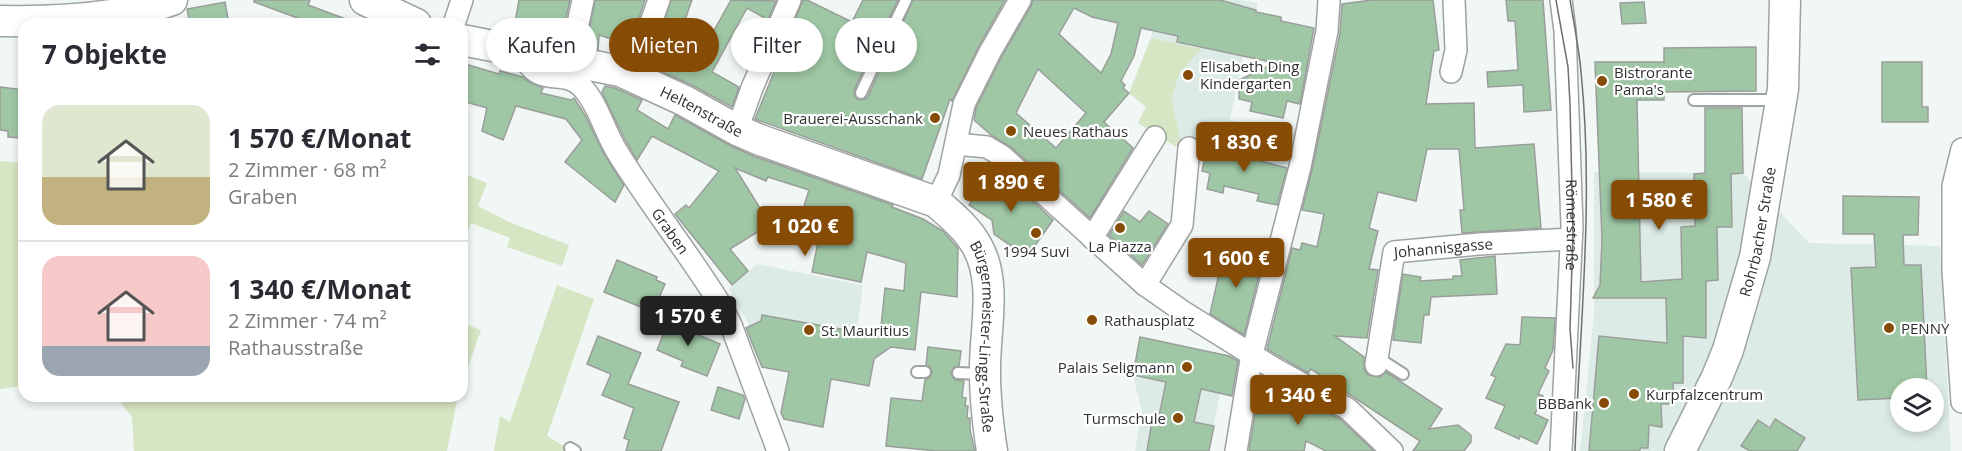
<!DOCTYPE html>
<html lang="de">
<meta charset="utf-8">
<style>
:root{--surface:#fff;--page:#f2f2f3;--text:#2b2b33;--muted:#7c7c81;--line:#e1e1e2;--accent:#864b04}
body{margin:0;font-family:"Open Sans",sans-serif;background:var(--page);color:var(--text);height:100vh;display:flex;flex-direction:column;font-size:22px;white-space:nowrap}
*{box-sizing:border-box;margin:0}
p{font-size:20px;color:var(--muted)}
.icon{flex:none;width:33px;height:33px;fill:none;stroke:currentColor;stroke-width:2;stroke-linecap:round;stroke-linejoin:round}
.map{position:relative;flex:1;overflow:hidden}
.drawer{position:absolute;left:18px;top:18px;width:450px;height:384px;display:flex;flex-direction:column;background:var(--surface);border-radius:18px;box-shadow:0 3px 9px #0003}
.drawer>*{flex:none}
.hud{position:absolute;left:486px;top:18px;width:570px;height:54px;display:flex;gap:12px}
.controls{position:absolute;left:1890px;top:378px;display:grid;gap:12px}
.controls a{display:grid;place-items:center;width:54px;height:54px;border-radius:50%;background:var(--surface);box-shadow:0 3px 9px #0003;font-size:30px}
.price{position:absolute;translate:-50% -51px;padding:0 14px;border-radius:6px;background:var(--accent);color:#fff;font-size:20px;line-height:39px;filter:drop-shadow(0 2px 3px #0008)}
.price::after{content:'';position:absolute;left:50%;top:36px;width:18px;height:14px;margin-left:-9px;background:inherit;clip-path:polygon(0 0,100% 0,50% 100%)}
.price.active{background:#222;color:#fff}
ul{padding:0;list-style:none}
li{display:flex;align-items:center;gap:18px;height:150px;padding:0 24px}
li+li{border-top:2px solid var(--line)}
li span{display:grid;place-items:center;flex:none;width:168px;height:120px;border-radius:18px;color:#555}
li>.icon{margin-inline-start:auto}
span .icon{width:72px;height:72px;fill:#fffc;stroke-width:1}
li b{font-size:26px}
h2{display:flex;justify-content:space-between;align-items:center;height:72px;padding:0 24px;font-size:26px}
.pill{padding:0 21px;border-radius:27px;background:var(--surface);box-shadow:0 3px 9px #0003;font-size:21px;line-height:54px}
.pill.active{background:var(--accent);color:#fff}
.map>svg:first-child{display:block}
.built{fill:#ddebe6;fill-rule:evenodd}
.green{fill:#d6e5c3}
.building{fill:#9fc7a5;stroke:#9a9e9a;stroke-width:1.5;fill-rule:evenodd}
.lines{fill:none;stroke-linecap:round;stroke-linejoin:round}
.lane-casing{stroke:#9da3a1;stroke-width:14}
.street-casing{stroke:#9da3a1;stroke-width:24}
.secondary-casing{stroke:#9da3a1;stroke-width:33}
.lane{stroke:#fff;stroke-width:10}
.street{stroke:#fff;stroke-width:21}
.secondary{stroke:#fff;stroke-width:30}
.tram{stroke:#6d716f;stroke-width:1.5}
.poi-dot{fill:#864b04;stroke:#fff;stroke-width:2}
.labels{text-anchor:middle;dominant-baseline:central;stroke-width:4.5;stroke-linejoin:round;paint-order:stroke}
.poi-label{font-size:15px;fill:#2f3130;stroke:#fff;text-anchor:start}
.street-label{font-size:15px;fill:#2f3130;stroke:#fff}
</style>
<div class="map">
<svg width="1962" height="451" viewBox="0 0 1962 451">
<rect width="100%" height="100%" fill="#f1f7f5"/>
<!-- built -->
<g class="built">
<path d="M1158,0H1238L1258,3L1247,53L1243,56L1230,120L1300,136L1293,169L1252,159L1255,147L1228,140L1224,154L1195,147L1189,148L1138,123L1146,107L1129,93L1151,38Z"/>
<path d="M1594,172L1743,173L1809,243L1940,246L1951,451H1580L1594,314ZM1900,388H1934V422H1900Z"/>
<path d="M757,264L863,285L858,324L877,337L869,386L762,367L748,323L729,289Z"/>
<path d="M1133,376L1166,382L1165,389L1199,396L1201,389L1220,393L1209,451H1135L1142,411Z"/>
</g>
<!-- green -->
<g class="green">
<path d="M1151,38L1201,49L1180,72L1171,98L1183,151L1138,123L1146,107L1129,93Z"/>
<path d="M0,161L24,163V386L0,389Z"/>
<path d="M462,173L487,183L478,206L509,222L569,245L562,266L507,247L510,238L471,223L462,246Z"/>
<path d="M557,285L594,299L547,436L572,451H494L500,416L510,422Z"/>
<path d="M462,323L481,330L462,384Z"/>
<path d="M116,396H458L447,451H134L132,417Z"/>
</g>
<!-- building -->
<g class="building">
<path d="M254,0H310L308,5L354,22L353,24H301L303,20L254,2Z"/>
<path d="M519,0H570L562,36L514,28Z"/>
<path d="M595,0H645L630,45L599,35L598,49L586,47Z"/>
<path d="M671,0H692L685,20L712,34L731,0L776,1L768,20L747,8L712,72L739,87L732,107L692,85L649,66Z"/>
<path d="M803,0H807L852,22L863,0H898L880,36L881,43L887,46L894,42L913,0H1005L979,46L952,101L950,99L922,179L755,119ZM872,62L878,65L879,72L868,97L865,99L858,100L855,97L854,90L865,66Z"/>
<path d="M1033,0H1220L1256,10V12L1281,17V21L1314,28L1300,104L1287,101L1283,118L1250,111L1252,102L1239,99V80L1275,63L1177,42L1178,36L1141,28L1134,56L1121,81L1125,85L1123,88L1129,93L1104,122L1133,148L1090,218L1011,147L991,135L974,120L976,108L1001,58L1031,6ZM1074,8L1092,17L1118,23L1111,54L1101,73L1059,34ZM1038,69L1086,113L1056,148L1016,113Z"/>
<path d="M1372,0H1433L1439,50L1434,51L1426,104L1474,103L1475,148L1534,144L1541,228L1462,233L1460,210H1464L1459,149H1427L1416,201L1378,192L1369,228L1378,231L1369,269L1378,270L1367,338L1335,336L1364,357V369L1368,375L1380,377L1386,372L1442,409L1429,429L1458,425L1471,435V442L1464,451H1413L1420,441L1311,369L1308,373L1267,349L1292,248L1300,250L1302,243L1317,247L1324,214L1302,210L1312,170L1340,33L1342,4Z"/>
<path d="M1506,0H1543L1551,110L1524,112L1523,85L1488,87L1487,72L1518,70L1515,21H1508Z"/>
<path d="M225,2L229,24H190L187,9Z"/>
<path d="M1644,2L1646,23L1622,24L1620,3Z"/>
<path d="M1756,47V91L1664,92V100H1637L1641,282L1682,279L1681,227L1695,226L1694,174L1705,173V108H1742L1743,173L1731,174L1732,227H1717L1718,280L1706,281V338L1683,336V383H1673L1674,404H1661L1662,427L1649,425L1648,448H1640V451H1589L1599,336L1667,343L1666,298H1593L1600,285L1602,239L1595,62H1664V48Z"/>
<path d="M1882,62H1922V107H1928V122H1882Z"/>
<path d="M462,63L499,74L500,71L523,77L529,82L543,88L541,93L571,100L574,98L585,115L605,156L624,185L615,202L565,162L582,140L566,119L516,106L503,140L482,131L487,108L462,101Z"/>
<path d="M605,86L615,88L642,100L637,110L668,129L675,115L729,145L753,156L893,205L892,207L923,219L943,231L958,248L957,297L921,292L915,350L891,347L874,359L869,386L831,379L823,427L784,419L781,413L789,372L762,367L746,328L761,321L762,315L880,336L885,288L904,291L906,263L867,252L861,282L812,272L818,242L808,239L816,209L804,206L809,190L768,177L766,181L735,168L770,224L730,249L748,271L732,285L675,214L686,205L689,208L719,171L652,136L637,160L623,136L602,92Z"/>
<path d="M0,87L24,90V138L8,137V131L0,130Z"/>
<path d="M1228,140L1255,147L1252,159L1287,168L1277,205L1257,201L1259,194L1224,186L1223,193L1207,189L1210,173L1202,171L1207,149L1224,154Z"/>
<path d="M996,167L1053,220L1027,257L994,234L992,220L969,205Z"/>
<path d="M1843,196L1919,197L1918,235H1903L1904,265H1921L1927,388H1900V398L1858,400L1851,268L1876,267L1874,234H1843Z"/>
<path d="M1124,211L1140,222L1149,211L1168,224L1142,265L1109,235Z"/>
<path d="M1225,247L1263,259L1244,335L1210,314Z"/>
<path d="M1495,256L1497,294L1431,297L1429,315H1424L1421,343L1393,340L1403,274L1421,277L1420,281L1453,279V276H1462L1460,260Z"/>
<path d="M617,260L657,277L656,280L665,284L653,312L604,292Z"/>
<path d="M1522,317L1555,318L1553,350L1545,368L1549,371L1538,394L1543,396L1535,414L1548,420L1537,444L1520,436L1519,439L1495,428L1505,406L1486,398L1496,377L1491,375L1506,344L1520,345Z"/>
<path d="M670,318L696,328L694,333L720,344L707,376L681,366L683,361L657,350Z"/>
<path d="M598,336L641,353L628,384L679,402L661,451H626L629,440L624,438L634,408L602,395L611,374L587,364Z"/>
<path d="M1140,337L1229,356L1238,361L1232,396L1201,389L1194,422L1214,426L1209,451H1147L1153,415L1159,416L1166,382L1133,375Z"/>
<path d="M928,347L961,351L959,366L954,367L951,373L955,380L964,381L962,397L966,398L965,406H968L967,418H970V430L975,451H937L886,446L891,398L922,401L925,380L929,378L932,373L931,368L926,365Z"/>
<path d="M1260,383L1301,398L1340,419L1374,451H1326L1306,441L1304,451H1249Z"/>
<path d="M718,387L743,395L745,399L739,419L711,410Z"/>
<path d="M1775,419L1805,438L1797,451H1750L1741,446L1758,420L1770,428Z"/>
</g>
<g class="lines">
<defs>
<g id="lane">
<path d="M887,39L906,0"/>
<path d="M861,93L872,69"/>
<path d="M1694,100H1778"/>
<path d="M1378,358L1403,374"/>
<path d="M917,372H925"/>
<path d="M958,373L982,374"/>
<path d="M570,448L575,451"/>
</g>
<g id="street">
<path d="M454,24L462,0"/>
<path id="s1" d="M521,52C539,91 561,67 581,86C598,104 604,130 616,150C649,204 689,253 722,307L731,325L778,451"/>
<path d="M570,61L583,0"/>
<path d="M1451,72L1456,50L1454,0"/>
<path d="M632,76L659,0"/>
<path d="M737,130L752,88L790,0"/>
<path d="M956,144L987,147L1002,156L1145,285L1185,313L1275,369L1348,409L1392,451"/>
<path d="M1962,149L1953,186V271L1962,402"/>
<path d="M936,202L949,175L964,104L990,52L1020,0"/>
<path d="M1092,238L1155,137"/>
<path d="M1145,285L1182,225L1189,148"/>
<path id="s2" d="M1376,365L1394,252L1479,244L1571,239"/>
<path d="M1236,451L1252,354L1300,167L1327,31L1329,0"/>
<path d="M1561,451L1572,226L1565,31L1561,0"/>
</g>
<g id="secondary">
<path d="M365,0L416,24"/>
<path d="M0,21C54,22 121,19 172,0"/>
<path id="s3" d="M462,40L620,71L685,101L737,130L760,140L936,202C951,215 967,228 977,246C998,283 984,332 985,373C985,399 988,425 992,451"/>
<path id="s4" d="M1680,451L1717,377L1728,350L1755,257L1783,89L1785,0"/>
</g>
</defs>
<!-- lane casing -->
<use href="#lane" class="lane-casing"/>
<!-- street casing -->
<use href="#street" class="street-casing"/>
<!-- secondary casing -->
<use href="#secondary" class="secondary-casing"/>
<!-- lane -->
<use href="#lane" class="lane"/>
<!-- street -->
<use href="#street" class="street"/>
<!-- secondary -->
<use href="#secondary" class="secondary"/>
<!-- tram -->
<g class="tram">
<path id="s5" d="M1556,0L1568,67L1570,104L1573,233L1570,329L1573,368"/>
<path d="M1570,0C1574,24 1579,48 1581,72C1594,198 1580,325 1575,451"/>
</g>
</g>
<!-- markers -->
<g class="poi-dot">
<circle cx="1188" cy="75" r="6"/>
<circle cx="1602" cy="81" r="6"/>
<circle cx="935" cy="118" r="6"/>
<circle cx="1011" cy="131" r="6"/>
<circle cx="1120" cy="228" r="6"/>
<circle cx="1036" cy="233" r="6"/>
<circle cx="1092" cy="320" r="6"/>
<circle cx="1889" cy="328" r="6"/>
<circle cx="809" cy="330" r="6"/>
<circle cx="1187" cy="367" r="6"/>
<circle cx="1634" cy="394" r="6"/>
<circle cx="1604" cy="403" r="6"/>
<circle cx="1178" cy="418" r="6"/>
</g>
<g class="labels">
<!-- poi labels -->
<g class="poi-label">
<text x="1200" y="66">Elisabeth Ding<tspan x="1200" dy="17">Kindergarten</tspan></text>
<text x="1614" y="72">Bistrorante<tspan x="1614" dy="17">Pama's</tspan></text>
<text x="923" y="118" text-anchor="end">Brauerei-Ausschank</text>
<text x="1023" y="131">Neues Rathaus</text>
<text x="1120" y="246" text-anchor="middle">La Piazza</text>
<text x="1036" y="251" text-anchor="middle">1994 Suvi</text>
<text x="1104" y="320">Rathausplatz</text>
<text x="1901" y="328">PENNY</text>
<text x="821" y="330">St. Mauritius</text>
<text x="1175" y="367" text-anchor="end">Palais Seligmann</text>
<text x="1646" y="394">Kurpfalzcentrum</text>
<text x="1592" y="403" text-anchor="end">BBBank</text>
<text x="1166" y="418" text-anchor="end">Turmschule</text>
</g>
<!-- street labels -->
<g class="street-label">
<text stroke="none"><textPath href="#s3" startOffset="252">Heltenstraße</textPath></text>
<text stroke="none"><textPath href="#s5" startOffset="226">Römerstraße</textPath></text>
<text stroke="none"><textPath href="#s1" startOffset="244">Graben</textPath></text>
<text stroke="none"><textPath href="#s4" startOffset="234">Rohrbacher Straße</textPath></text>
<text stroke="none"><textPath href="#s2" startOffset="164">Johannisgasse</textPath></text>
<text stroke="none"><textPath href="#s3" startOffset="656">Bürgermeister-Lingg-Straße</textPath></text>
</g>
</g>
</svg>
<div class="controls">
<a><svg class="icon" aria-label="layers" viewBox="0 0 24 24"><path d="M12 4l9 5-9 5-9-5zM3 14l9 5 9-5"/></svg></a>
</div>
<b class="price" style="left:1244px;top:173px">1 830 €</b>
<b class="price" style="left:1011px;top:213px">1 890 €</b>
<b class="price" style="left:1659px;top:231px">1 580 €</b>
<b class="price" style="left:805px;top:257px">1 020 €</b>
<b class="price" style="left:1236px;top:289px">1 600 €</b>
<b class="price active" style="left:688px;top:347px">1 570 €</b>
<b class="price" style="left:1298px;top:426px">1 340 €</b>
<div class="hud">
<a class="pill">Kaufen</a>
<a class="pill active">Mieten</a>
<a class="pill">Filter</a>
<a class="pill">Neu</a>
</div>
<section class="drawer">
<h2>7 Objekte<svg class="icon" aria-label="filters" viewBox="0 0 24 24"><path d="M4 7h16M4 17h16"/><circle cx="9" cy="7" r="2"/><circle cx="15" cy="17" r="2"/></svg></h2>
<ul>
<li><span style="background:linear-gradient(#dfe7d0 60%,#c2b280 0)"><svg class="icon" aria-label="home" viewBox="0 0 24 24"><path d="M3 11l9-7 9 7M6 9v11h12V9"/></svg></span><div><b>1 570 €/Monat</b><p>2 Zimmer · 68 m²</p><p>Graben</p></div></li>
<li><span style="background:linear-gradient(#f6c9c9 75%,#9aa5b1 0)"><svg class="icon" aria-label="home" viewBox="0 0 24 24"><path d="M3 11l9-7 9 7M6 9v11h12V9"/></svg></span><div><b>1 340 €/Monat</b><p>2 Zimmer · 74 m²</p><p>Rathausstraße</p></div></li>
</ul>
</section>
</div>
